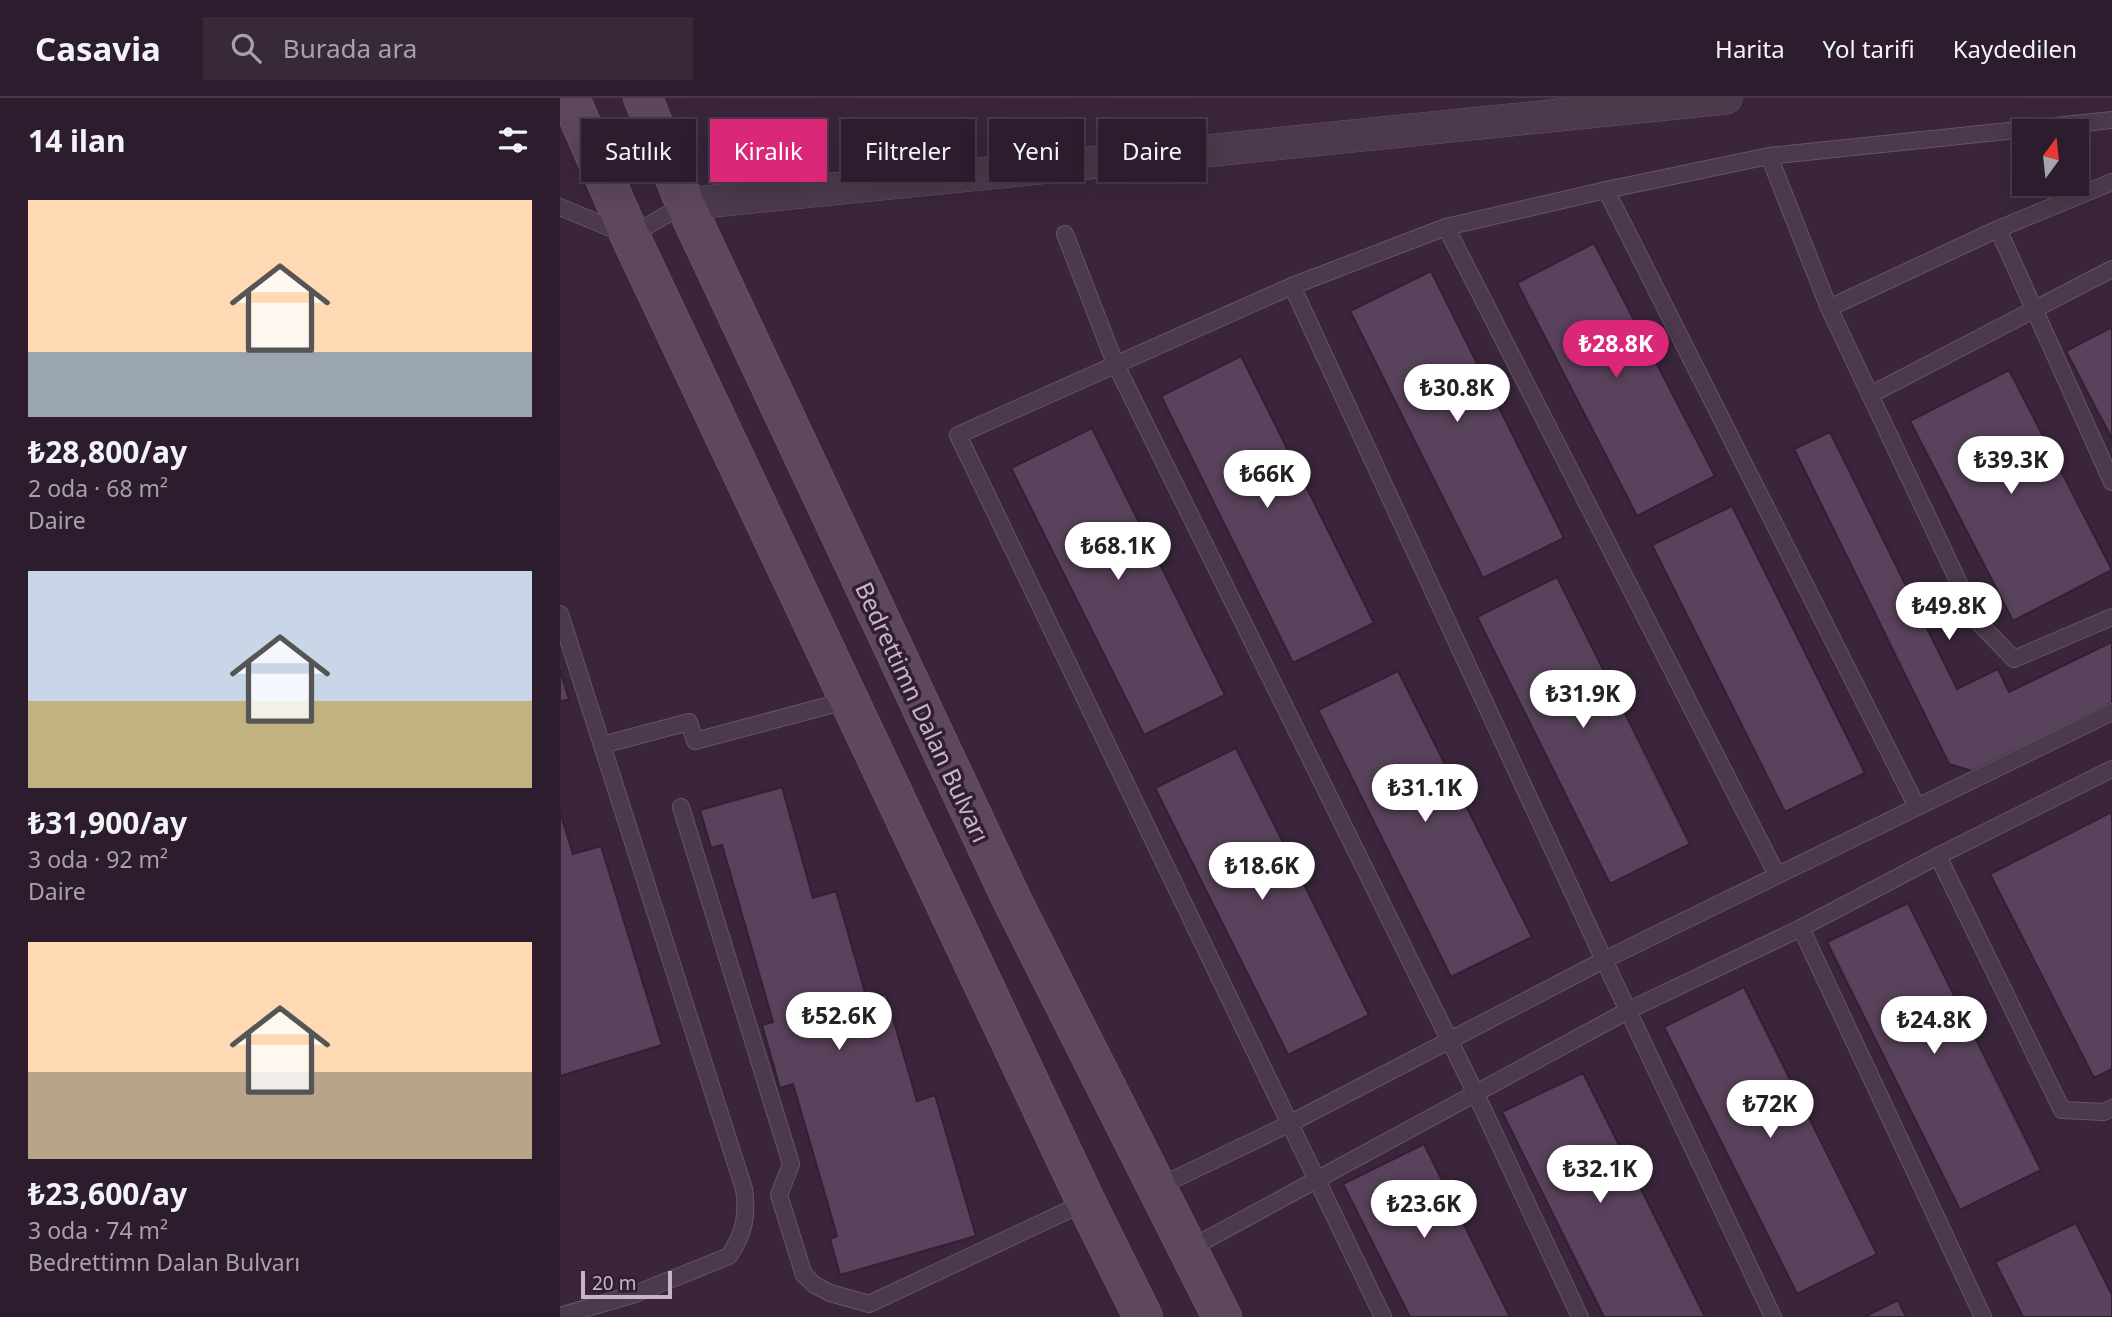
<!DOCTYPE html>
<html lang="tr">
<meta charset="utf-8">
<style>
:root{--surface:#2c1c2d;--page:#382939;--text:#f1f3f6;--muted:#a6a1aa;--line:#483a49;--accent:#db2777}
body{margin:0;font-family:"Noto Sans",sans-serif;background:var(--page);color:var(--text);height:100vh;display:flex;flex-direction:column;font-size:26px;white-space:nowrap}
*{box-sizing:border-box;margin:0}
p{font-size:23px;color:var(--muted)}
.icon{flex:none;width:38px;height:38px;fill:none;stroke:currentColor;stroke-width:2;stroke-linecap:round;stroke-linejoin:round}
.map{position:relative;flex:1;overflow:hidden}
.drawer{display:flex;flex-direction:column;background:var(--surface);width:560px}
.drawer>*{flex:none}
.banner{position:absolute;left:21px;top:21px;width:665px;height:63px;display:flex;gap:14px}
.needle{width:46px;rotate:15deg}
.controls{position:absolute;left:1452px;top:21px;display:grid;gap:14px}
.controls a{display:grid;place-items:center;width:77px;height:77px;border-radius:0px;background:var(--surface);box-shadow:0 7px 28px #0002,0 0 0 2px var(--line);font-size:35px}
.scale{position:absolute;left:21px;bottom:18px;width:91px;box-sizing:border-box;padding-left:7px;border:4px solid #c6b5c8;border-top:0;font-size:19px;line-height:24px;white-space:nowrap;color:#c6b5c8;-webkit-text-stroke:5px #301e31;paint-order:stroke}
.price{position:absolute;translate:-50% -60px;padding:0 16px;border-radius:24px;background:#fff;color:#222;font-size:23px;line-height:46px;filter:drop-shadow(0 2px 4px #0008)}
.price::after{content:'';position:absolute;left:50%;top:42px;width:21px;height:16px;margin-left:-10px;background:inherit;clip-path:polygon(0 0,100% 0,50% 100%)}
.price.active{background:var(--accent);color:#fff}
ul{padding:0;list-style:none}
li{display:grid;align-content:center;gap:14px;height:371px;padding:0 28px}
li span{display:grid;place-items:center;height:217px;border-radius:0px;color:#555}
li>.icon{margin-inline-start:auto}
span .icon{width:126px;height:126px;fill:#fffc;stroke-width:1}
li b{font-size:30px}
h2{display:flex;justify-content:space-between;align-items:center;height:84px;padding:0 28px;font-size:30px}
.chip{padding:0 24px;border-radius:0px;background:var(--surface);box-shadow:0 7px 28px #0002,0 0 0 2px var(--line);font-size:24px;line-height:63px}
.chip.active{background:var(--accent);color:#fff}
header{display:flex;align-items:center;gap:42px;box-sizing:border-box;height:98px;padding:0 35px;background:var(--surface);border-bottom:2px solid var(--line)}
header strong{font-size:33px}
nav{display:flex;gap:38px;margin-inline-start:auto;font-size:24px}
.search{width:490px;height:63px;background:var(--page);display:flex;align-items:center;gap:18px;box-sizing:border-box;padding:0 24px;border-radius:0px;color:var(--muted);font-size:26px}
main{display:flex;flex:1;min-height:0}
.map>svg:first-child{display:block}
.building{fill:#59425b;stroke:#322033;stroke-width:2}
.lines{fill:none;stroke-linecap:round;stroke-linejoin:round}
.service-casing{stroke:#665467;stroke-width:18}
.minor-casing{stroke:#665467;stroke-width:33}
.secondary-casing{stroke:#665467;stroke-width:40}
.service{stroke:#4b394c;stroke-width:16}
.minor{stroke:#4b394c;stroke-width:32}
.secondary{stroke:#5e475f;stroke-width:38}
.labels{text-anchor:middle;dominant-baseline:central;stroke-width:7;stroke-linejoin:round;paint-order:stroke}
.street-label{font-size:24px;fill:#c6b5c8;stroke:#301e31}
</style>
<header>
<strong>Casavia</strong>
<div class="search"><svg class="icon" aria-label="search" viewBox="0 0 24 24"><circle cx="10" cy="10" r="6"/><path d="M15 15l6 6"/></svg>Burada ara</div>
<nav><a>Harita</a><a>Yol tarifi</a><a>Kaydedilen</a></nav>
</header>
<main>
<section class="drawer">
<h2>14 ilan<svg class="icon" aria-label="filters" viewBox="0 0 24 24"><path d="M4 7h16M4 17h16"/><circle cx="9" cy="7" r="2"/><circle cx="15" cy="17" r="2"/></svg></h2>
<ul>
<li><span style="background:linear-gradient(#ffd9b3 70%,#9aa5b1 0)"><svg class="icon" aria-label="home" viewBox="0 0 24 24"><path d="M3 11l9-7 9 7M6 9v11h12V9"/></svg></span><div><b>₺28,800/ay</b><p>2 oda · 68 m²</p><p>Daire</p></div></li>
<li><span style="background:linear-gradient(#c9d6e8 60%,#c2b280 0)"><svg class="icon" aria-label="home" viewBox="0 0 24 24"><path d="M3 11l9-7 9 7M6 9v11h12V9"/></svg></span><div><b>₺31,900/ay</b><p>3 oda · 92 m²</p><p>Daire</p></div></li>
<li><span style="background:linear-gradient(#ffd9b3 60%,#b9a48a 0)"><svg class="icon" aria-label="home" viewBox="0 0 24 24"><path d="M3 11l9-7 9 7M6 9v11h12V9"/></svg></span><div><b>₺23,600/ay</b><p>3 oda · 74 m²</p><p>Bedrettimn Dalan Bulvarı</p></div></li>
</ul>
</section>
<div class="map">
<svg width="1552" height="1219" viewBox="0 0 1552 1219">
<rect width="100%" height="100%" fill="#3a253c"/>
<!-- building -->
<g class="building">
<path d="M1034,145L1155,378L1077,418L957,185Z"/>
<path d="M871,173L1004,440L923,480L790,213Z"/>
<path d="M1552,229V341L1506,253Z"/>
<path d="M681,258L814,525L733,565L601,298Z"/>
<path d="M1449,272L1552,472L1453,523L1350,323Z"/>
<path d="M532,330L665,597L584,637L451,370Z"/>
<path d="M1270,334L1397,591L1438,571L1449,594L1552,544V605L1412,673L1389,666L1234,351Z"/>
<path d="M1172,408L1305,675L1225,714L1092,447Z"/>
<path d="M997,479L1130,746L1050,786L917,519Z"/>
<path d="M0,572L9,601L0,604Z"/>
<path d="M838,573L972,839L891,879L758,612Z"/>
<path d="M676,650L809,917L728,957L595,690Z"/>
<path d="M222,689L253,800L276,793L307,901L326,896L357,1003L375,997L416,1138L280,1177L270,1141L277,1138L233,986L220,990L202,927L213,924L162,747L151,750L140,712Z"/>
<path d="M0,714L13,756L41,748L102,947L0,978Z"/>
<path d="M1552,714V971L1534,980L1430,776Z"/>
<path d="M1348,805L1481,1072L1400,1112L1267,844Z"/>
<path d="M1184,889L1317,1156L1237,1196L1104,929Z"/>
<path d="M1023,975L1145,1219H1044L942,1014Z"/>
<path d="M864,1046L950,1219H850L783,1086Z"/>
<path d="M1516,1125L1552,1197V1219H1463L1435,1164Z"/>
<path d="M1338,1202L1346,1219H1304Z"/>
</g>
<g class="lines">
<defs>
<g id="service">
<path d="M1209,58L1269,210L1438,131L1552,84"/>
<path d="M0,109L70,138L125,106"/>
<path d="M886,129L1217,777"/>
<path d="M1438,131L1552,384"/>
<path d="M505,136L555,265L915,994L1020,1219"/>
<path d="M732,188L1044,862L1213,1219"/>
<path d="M1269,210L1417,523L1454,561L1552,519"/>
<path d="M1310,297L1552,171"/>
<path d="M0,516L184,1091C188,1117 184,1136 169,1158L75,1196L0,1218"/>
<path d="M42,647L129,624L135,643L289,602"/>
<path d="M121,709L231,1066L219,1097L244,1177L255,1187L270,1195L309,1206L526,1104"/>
<path d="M1357,709L1046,92L1209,58L1552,22"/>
<path d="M1378,758L1502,1012L1544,1014L1552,1010"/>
<path d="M1241,830L1423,1219"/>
<path d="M598,1089L729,1026L1044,862L1552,614"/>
<path d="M629,1151L1069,912L1241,830L1378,758L1552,671"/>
<path d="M823,1219L398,337L732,188L886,129L1046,92"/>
</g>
<path id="minor" d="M125,106L1166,0"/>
<g id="secondary">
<path d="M10,0L70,138L526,1104L583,1219"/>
<path d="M83,0L125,106L451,800L662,1219"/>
</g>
</defs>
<!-- service casing -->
<use href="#service" class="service-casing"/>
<!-- minor casing -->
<use href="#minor" class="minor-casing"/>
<!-- secondary casing -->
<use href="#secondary" class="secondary-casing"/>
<!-- service -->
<use href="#service" class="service"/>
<!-- minor -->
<use href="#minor" class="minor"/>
<!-- secondary -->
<use href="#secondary" class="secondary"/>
</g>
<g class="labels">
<!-- street labels -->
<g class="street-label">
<text transform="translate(363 614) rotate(65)">Bedrettimn Dalan Bulvarı</text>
</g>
</g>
</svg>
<div class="controls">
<a><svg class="needle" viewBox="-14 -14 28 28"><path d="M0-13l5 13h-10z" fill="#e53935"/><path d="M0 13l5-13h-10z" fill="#a6a1aa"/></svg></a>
</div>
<div class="scale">20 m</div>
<b class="price active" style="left:1056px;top:282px">₺28.8K</b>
<b class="price" style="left:897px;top:326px">₺30.8K</b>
<b class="price" style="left:1451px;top:398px">₺39.3K</b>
<b class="price" style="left:707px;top:412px">₺66K</b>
<b class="price" style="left:558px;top:484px">₺68.1K</b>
<b class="price" style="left:1389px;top:544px">₺49.8K</b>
<b class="price" style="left:1023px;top:632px">₺31.9K</b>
<b class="price" style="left:865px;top:726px">₺31.1K</b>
<b class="price" style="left:702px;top:804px">₺18.6K</b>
<b class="price" style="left:279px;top:954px">₺52.6K</b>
<b class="price" style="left:1374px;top:958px">₺24.8K</b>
<b class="price" style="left:1210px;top:1042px">₺72K</b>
<b class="price" style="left:1040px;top:1107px">₺32.1K</b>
<b class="price" style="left:864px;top:1142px">₺23.6K</b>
<div class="banner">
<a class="chip">Satılık</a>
<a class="chip active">Kiralık</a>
<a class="chip">Filtreler</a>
<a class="chip">Yeni</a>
<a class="chip">Daire</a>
</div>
</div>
</main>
